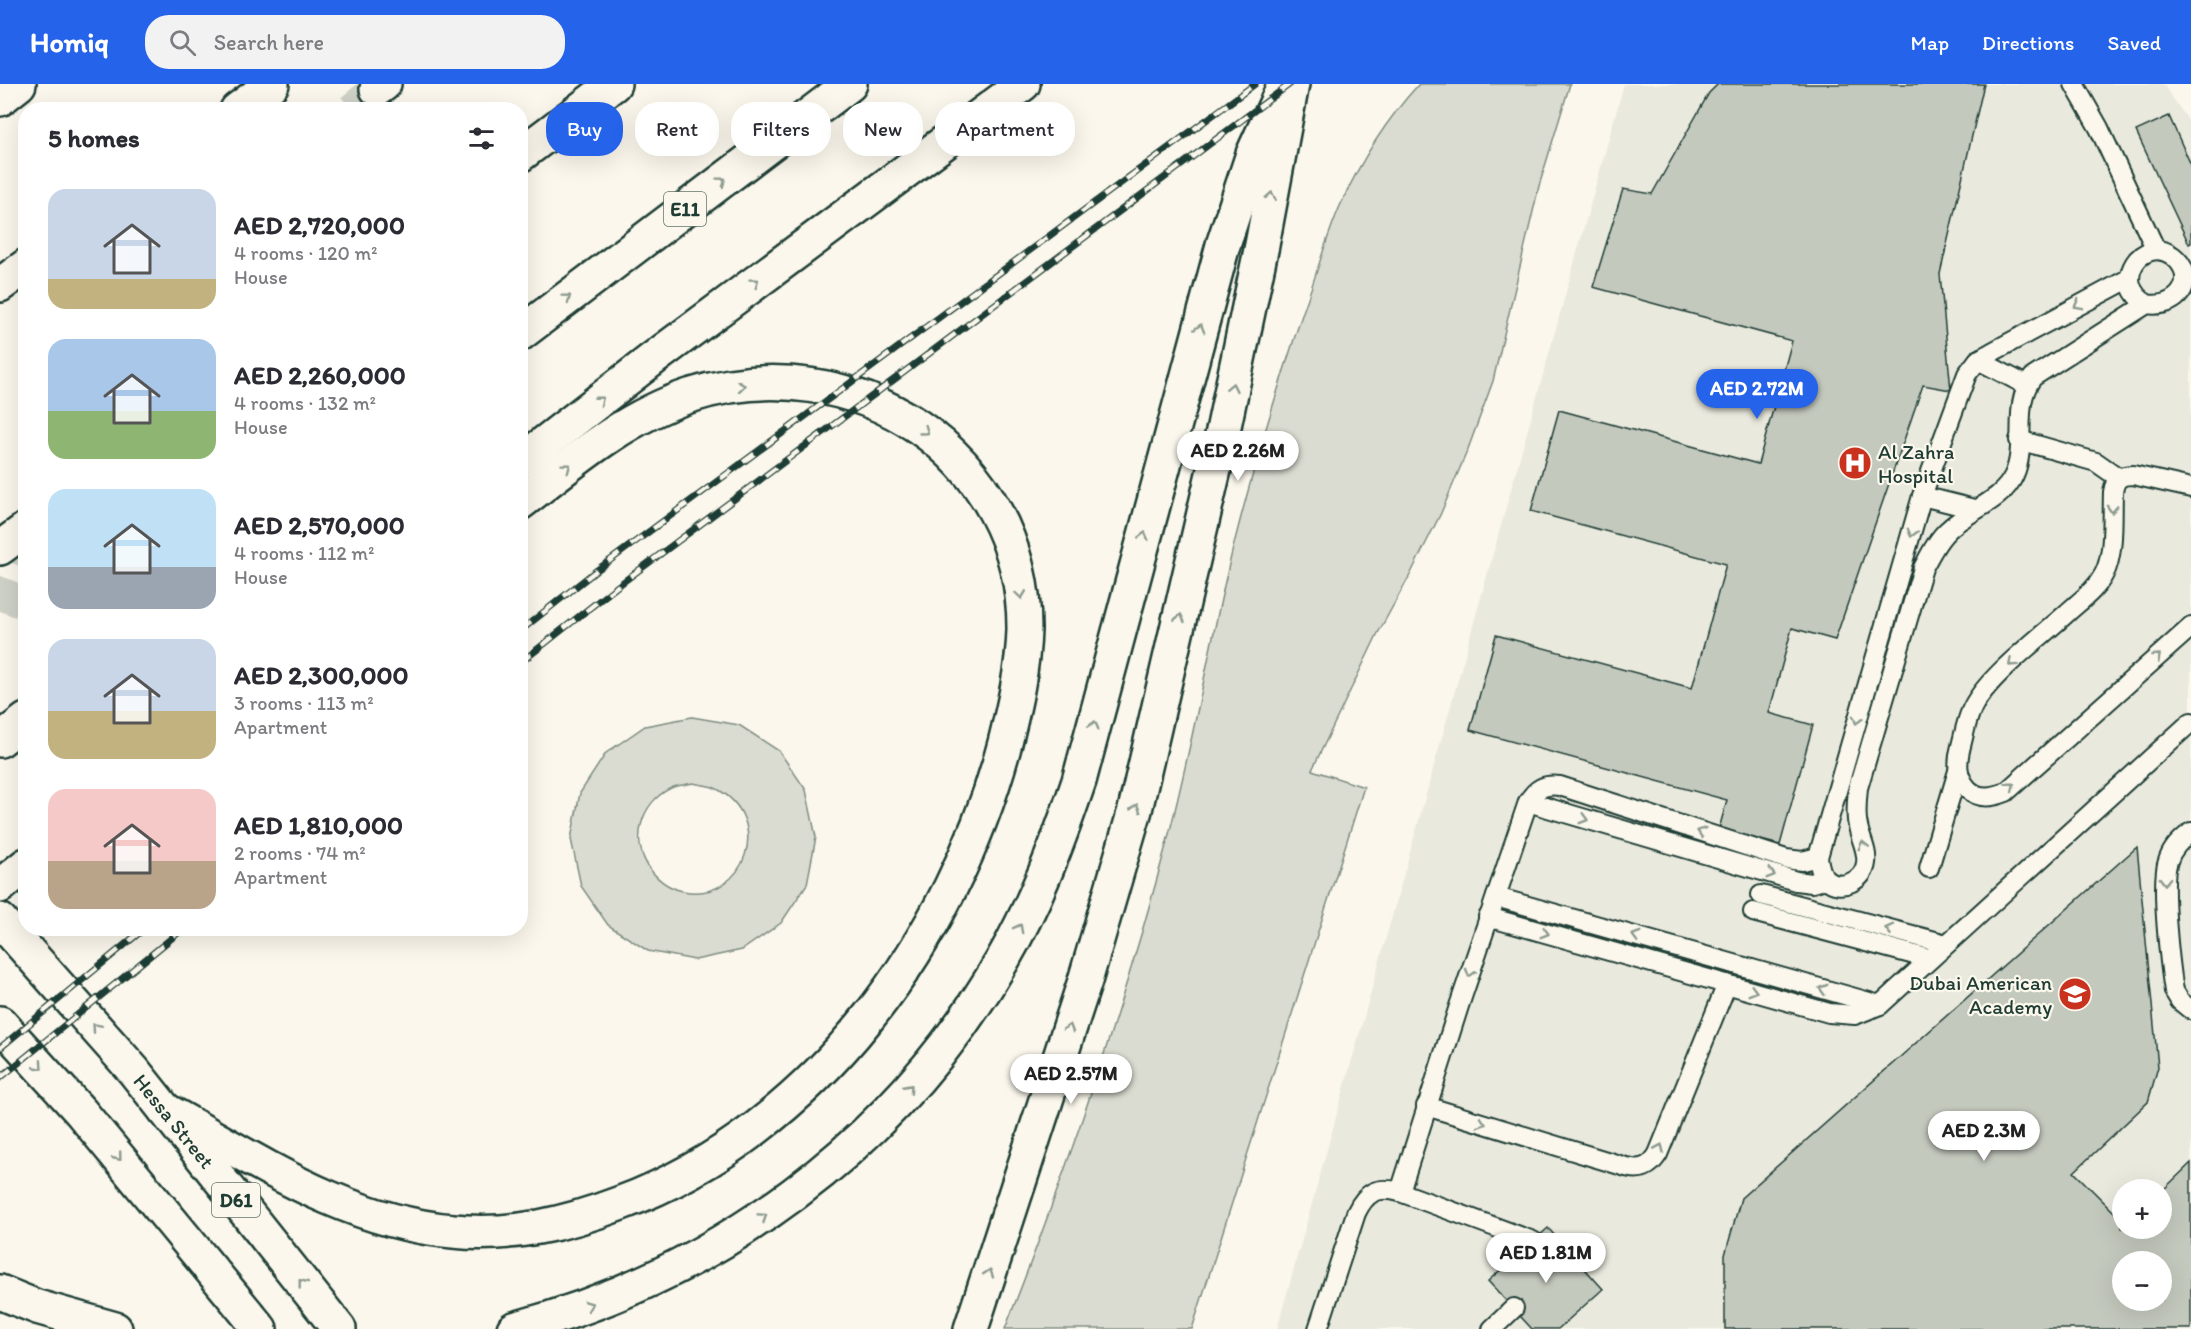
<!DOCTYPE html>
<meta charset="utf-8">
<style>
:root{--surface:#fff;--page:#f2f2f3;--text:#2b2b33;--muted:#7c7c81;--accent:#2563eb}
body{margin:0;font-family:Itim,sans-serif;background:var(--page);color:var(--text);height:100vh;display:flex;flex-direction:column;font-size:22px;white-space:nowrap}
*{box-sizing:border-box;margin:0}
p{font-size:20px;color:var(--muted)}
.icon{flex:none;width:33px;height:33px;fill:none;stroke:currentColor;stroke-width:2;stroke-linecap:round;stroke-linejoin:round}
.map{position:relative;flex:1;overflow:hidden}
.panel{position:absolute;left:18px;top:18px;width:510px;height:834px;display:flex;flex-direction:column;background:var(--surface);border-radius:24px;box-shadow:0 6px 24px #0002}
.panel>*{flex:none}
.guide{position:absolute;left:546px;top:18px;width:570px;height:54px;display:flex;gap:12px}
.fabs{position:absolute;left:2112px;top:1095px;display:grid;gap:12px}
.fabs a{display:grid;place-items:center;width:60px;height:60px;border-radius:50%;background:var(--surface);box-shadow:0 6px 24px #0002;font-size:30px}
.price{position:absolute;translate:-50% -51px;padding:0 14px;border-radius:21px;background:#fff;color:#222;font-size:20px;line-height:39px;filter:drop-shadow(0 2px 3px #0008)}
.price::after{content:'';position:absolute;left:50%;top:36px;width:18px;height:14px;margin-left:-9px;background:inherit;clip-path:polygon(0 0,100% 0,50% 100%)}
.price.current{background:var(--accent);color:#fff}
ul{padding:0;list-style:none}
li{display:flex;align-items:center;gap:18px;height:150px;padding:0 30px}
li span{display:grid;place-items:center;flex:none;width:168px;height:120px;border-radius:18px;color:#555}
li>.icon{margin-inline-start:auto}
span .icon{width:72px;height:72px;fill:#fffc;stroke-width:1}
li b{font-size:26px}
h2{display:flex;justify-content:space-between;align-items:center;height:72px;padding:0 30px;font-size:26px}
.pill{padding:0 21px;border-radius:24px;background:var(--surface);box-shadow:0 6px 24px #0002;font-size:21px;line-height:54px}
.pill.current{background:var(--accent);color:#fff}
header{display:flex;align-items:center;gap:36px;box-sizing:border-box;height:84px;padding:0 30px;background:var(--accent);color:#fff}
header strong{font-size:28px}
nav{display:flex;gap:33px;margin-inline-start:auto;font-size:21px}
.search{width:420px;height:54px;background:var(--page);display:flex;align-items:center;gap:15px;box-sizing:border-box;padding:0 21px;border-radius:24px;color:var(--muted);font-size:22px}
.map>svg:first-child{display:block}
.built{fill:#eae9de;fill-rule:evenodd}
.green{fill:#dbdcd1;stroke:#7d8c82;stroke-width:1.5;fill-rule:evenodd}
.building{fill:#c4c9be;stroke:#1f3d34;stroke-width:1.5;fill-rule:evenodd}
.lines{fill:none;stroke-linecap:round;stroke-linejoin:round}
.secondary-tunnel{stroke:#cfd2c7;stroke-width:33;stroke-dasharray:33 16;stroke-linecap:butt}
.service-casing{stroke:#1f3d34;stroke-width:22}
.minor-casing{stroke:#1f3d34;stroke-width:38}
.secondary-casing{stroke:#1f3d34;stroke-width:38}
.primary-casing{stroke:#1f3d34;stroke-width:38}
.motorway-casing{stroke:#1f3d34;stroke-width:38}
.service{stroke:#fbf7ec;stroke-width:18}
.minor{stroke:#fbf7ec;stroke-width:33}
.secondary{stroke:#fbf7ec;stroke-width:33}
.primary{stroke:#fbf7ec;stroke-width:33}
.motorway{stroke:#fbf7ec;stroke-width:33}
.rail-casing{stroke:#1f3d34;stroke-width:7}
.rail{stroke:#fbf7ec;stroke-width:4.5;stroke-dasharray:14;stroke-linecap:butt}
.oneway{stroke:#8d9a90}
.labels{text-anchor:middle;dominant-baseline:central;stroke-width:4.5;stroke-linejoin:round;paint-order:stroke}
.shield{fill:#fbf7ec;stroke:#61756b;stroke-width:1.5}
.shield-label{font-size:20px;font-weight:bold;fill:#1f3d34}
.poi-label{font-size:21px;fill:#1f3d34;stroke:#fbf7ec;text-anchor:start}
.street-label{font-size:21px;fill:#1f3d34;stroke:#fbf7ec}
</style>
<header>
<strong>Homiq</strong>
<div class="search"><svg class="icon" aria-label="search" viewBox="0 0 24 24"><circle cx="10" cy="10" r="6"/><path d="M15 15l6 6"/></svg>Search here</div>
<nav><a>Map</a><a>Directions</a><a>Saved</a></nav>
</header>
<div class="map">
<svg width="2191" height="1245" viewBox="0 0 2191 1245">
<rect width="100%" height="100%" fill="#fbf7ec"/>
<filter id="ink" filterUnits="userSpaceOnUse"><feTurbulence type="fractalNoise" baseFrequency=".0167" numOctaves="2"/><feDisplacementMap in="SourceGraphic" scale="12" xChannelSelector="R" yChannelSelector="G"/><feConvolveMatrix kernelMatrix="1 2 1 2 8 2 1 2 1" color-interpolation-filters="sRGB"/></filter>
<g filter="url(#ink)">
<!-- built -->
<path class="built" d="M1624,0H2163L2188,36L2191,43V1245H1277ZM2122,1106H2162V1144H2122ZM2122,1178H2162V1216H2122Z"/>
<!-- green -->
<g class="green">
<path d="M1419,0H1570L1539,102L1493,297L1468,365L1441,429L1410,491L1377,551L1312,686L1364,703L1192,1245H1005C1068,1084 1124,921 1168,754C1190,671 1205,586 1224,502C1245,409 1273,318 1303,228C1316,193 1325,156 1340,122C1360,78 1387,35 1419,0Z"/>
<path d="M692,633L739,641L779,667L806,706L816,753L807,800L781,839L742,866L695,876L648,867L608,841L581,802L571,755L580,709L606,669L645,642ZM693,699C700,701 709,701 715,704C774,733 747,819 683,807C669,804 658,796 650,785C630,758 640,719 671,704C677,701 686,701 693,699Z"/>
</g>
<!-- building -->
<g class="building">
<path d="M1718,0H1984L1940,190L1951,306L1923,301L1835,556L1792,544L1769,629L1813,641L1780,761L1719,745L1727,716L1470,646L1496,551L1692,604L1726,480L1531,427L1559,326L1758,380L1792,257L1593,203L1623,105L1652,110L1709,9Z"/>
<path d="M2169,32L2191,81V159L2189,160L2136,47Z"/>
<path d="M2137,763L2158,983L2148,1018L2074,1088L2122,1136V1144H2162V1107L2191,1079V1245H1725V1171L1741,1114ZM2122,1178H2162V1216H2122Z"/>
<path d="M1548,1144L1603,1205L1558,1245H1532L1488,1197Z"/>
</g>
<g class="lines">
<!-- secondary-tunnel -->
<g class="secondary-tunnel">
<path d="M352,26L377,5"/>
<path d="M0,527L26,460"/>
</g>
<defs>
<g id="service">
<path d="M2074,0L2099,44L2156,166"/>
<path d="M2130,194L1994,267L1978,276L1967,290L1922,412L1818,773C1819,780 1820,789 1826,795C1840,808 1864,797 1866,779C1868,767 1860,754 1858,742C1855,730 1857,716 1858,704L1923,484C1930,471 1937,456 1948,446C1968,426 2002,418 2014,391C2028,360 2011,321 2033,293L2147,220C2168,224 2190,210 2184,187C2182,181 2178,176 2173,172C2143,150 2109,198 2147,220"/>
<path d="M1978,276L2026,301"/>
<path d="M2019,356L2096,378L2119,394"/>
<path d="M2191,404L2133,391C2120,391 2115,395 2113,408C2112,432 2115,469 2104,490C2096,506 2080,517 2067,529C2040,554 1984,595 1971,627C1966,638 1964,651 1961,662C1957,678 1956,692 1968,705C1979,716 1993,713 2006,708L2191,543"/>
<path d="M1922,412L1974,425"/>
<path d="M1528,718L1796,797L1812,799L1826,795"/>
<path d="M2191,748C2181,756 2172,764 2168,777C2160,798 2170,882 2174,907L2180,917L2191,926"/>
<path d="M1929,784L1958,687"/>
<path d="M1761,811L1946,860"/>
<path d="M1496,813L1880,921"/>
<path d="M1753,828L1930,875"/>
<path d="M1488,833L1829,929L1855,931L1880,921L2191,638"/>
<path d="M1426,1022L1626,1083C1641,1087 1650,1083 1658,1070L1727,900"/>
<path d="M1400,1108L1459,922L1528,718C1536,704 1544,700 1560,702L1786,775L1802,777L1818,773"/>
<path d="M1318,1245L1356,1129C1366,1108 1377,1102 1400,1108L1533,1157"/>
<path d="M1492,1245L1514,1224"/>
</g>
<path id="minor" d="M0,15L19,0"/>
<g id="secondary">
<path d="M377,5L384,0"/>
<path d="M971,1245L1085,897L1135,726L1223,347L1262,161L1292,0"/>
</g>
<g id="primary">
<path d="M0,836L134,987L339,1245"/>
<path d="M0,939L81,1028L260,1245"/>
<path d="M0,1208L37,1223L115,1245"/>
<path d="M514,1245C718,1190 895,1061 1002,877C1035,820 1058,759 1079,697L1223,161L1253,70L1285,0"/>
</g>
<g id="motorway">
<path d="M237,26L272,0"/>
<path d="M520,71L614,0"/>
<path d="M0,201L26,182"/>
<path d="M520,250L850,0"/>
<path d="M520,378L654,274L1023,0"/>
<path d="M0,464L26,445"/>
<path d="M0,656L26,636"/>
<path d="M0,802L26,781"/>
<path d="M165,1026C256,1076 346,1138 453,1147C511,1153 566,1140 621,1119C816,1046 953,856 1005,659C1014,623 1023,584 1024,546C1025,369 853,259 689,312C625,333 573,378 520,419"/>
</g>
</defs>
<!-- service casing -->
<use href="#service" class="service-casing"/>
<!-- minor casing -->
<use href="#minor" class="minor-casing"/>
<!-- secondary casing -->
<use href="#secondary" class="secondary-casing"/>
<!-- primary casing -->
<use href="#primary" class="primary-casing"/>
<!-- motorway casing -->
<use href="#motorway" class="motorway-casing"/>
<!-- service -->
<use href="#service" class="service"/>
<!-- minor -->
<use href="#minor" class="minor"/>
<!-- secondary -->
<use href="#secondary" class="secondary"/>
<!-- primary -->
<use href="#primary" class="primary"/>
<!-- motorway -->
<use href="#motorway" class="motorway"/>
<defs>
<g id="rail">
<path d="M520,547L597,486L1255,0"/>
<path d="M520,579L615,504L1290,0"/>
<path d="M0,964L145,844"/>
<path d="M0,994L184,844"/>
</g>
</defs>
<!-- rail casing -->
<use href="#rail" class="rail-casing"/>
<!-- rail -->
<use href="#rail" class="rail"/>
</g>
<!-- one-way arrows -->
<defs><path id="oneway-chevron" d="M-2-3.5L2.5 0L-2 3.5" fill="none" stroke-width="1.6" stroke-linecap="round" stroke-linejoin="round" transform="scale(1.5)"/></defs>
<g class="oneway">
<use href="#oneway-chevron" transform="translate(722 97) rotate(-37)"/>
<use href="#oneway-chevron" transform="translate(1271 112) rotate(-80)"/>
<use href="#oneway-chevron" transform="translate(755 198) rotate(-37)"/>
<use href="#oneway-chevron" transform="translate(567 214) rotate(-37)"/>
<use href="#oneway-chevron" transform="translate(2078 221) rotate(152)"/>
<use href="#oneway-chevron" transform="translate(1200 244) rotate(-74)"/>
<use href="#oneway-chevron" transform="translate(741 302) rotate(-7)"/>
<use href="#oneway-chevron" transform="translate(1232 303) rotate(-78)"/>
<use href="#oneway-chevron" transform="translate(600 316) rotate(-38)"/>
<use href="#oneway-chevron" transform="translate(925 347) rotate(36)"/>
<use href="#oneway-chevron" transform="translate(567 383) rotate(-37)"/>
<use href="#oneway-chevron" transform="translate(2112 425) rotate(93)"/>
<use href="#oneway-chevron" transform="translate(1912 449) rotate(106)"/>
<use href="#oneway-chevron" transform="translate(1144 452) rotate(-75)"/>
<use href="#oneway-chevron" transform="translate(1021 511) rotate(82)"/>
<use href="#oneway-chevron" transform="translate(1180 534) rotate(-77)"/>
<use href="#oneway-chevron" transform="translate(2157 573) rotate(-42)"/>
<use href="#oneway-chevron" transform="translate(2012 579) rotate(138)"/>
<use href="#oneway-chevron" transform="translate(1857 636) rotate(106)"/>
<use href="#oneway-chevron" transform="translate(1094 641) rotate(-75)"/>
<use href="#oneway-chevron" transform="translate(2011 702) rotate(-39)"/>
<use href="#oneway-chevron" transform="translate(1136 724) rotate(-75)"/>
<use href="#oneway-chevron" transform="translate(1584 735) rotate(16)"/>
<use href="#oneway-chevron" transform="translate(1701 748) rotate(-162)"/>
<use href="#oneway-chevron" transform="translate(1863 761) rotate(-104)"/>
<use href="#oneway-chevron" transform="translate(1771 790) rotate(16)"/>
<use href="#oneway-chevron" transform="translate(2165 797) rotate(91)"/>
<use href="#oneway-chevron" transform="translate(1019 844) rotate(-62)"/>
<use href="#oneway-chevron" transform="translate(1889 845) rotate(-165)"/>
<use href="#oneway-chevron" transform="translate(1545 849) rotate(16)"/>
<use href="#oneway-chevron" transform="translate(1636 852) rotate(-164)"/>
<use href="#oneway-chevron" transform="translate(1470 889) rotate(108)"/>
<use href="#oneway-chevron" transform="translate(1823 905) rotate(-164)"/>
<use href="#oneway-chevron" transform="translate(1753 907) rotate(16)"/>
<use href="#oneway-chevron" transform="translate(96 943) rotate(-131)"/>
<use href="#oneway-chevron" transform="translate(1069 944) rotate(-72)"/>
<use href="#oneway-chevron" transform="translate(39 982) rotate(48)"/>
<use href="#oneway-chevron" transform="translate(909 1004) rotate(-48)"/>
<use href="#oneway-chevron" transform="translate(1482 1039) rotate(17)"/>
<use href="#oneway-chevron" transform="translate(1660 1064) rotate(-66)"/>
<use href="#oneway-chevron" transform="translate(118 1073) rotate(51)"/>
<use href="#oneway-chevron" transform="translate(763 1133) rotate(-34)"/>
<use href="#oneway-chevron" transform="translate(989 1189) rotate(-72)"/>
<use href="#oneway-chevron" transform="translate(302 1199) rotate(-128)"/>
<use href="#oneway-chevron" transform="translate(589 1221) rotate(-20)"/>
</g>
</g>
<!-- icons -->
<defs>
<symbol id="hospital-disc" viewBox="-11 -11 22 22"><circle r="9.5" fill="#c8321e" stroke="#fbf7ec"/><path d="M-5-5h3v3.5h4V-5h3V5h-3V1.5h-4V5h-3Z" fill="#fff"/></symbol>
<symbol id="school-disc" viewBox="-11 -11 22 22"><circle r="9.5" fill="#c8321e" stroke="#fbf7ec"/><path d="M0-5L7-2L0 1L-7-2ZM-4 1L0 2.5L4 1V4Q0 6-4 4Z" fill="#fff"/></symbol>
</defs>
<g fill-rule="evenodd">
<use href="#hospital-disc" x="1836" y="360" width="38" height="38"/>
<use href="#school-disc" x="2056" y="891" width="38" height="38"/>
</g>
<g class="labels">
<!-- shield labels -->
<g class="shield">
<rect x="664" y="108" width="42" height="34" rx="4.5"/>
<rect x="212" y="1099" width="48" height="34" rx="4.5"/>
</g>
<g class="shield-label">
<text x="685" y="125">E11</text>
<text x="236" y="1116">D61</text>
</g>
<!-- poi labels -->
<g class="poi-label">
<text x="1878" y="367">Al Zahra<tspan x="1878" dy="24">Hospital</tspan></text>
<text x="2052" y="898" text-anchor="end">Dubai American<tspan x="2052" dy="24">Academy</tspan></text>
</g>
<!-- street labels -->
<g class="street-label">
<text transform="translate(174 1037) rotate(51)">Hessa Street</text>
</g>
</g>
</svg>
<div class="fabs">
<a>+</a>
<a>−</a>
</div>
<b class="price current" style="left:1757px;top:336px">AED 2.72M</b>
<b class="price" style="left:1238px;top:398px">AED 2.26M</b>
<b class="price" style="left:1071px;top:1021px">AED 2.57M</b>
<b class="price" style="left:1984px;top:1078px">AED 2.3M</b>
<b class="price" style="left:1546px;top:1200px">AED 1.81M</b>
<div class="guide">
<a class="pill current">Buy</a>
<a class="pill">Rent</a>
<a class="pill">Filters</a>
<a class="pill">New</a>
<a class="pill">Apartment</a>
</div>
<section class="panel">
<h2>5 homes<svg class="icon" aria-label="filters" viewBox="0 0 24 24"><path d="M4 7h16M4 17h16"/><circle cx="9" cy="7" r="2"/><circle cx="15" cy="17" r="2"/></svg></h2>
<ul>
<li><span style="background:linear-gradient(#c9d6e8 75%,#c2b280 0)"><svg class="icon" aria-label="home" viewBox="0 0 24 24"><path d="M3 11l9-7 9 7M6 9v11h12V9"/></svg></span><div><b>AED 2,720,000</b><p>4 rooms · 120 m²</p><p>House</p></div></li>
<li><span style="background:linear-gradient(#a9c7e8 60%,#8fb573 0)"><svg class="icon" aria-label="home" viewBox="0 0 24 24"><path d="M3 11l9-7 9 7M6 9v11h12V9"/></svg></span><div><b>AED 2,260,000</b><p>4 rooms · 132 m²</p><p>House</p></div></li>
<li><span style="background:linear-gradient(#bfe0f5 65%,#9aa5b1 0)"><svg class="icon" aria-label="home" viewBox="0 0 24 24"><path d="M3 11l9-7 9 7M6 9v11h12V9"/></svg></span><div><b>AED 2,570,000</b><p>4 rooms · 112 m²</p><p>House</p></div></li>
<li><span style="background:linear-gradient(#c9d6e8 60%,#c2b280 0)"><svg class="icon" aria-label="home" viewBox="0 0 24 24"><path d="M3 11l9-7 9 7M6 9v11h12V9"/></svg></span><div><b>AED 2,300,000</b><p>3 rooms · 113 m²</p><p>Apartment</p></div></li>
<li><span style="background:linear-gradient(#f6c9c9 60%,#b9a48a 0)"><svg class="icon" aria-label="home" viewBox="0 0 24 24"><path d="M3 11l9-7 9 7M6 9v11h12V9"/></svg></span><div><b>AED 1,810,000</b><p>2 rooms · 74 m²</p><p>Apartment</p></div></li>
</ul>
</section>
</div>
